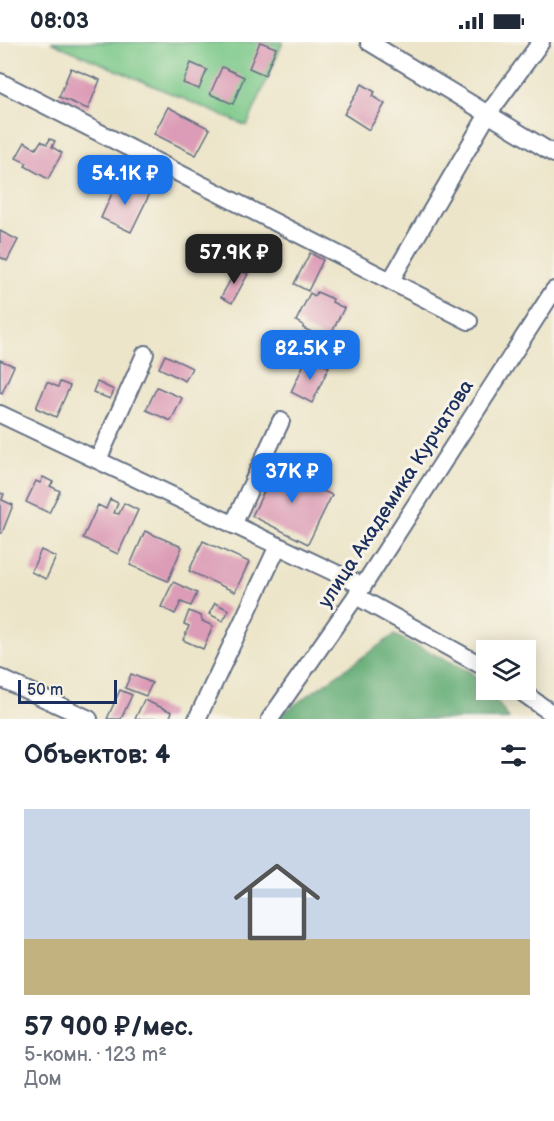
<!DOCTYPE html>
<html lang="ru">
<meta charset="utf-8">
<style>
:root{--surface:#fff;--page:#f6f6f7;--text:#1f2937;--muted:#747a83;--line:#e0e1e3;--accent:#1a73e8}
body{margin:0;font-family:"Balsamiq Sans",sans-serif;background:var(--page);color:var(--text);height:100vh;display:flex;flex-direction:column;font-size:22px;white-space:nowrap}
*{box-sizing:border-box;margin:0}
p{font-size:20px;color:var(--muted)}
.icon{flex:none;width:33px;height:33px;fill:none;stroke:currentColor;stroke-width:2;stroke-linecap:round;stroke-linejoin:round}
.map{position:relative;height:677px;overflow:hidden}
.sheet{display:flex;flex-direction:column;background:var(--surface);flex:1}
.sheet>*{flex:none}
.controls{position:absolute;left:476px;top:598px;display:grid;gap:12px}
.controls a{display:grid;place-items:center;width:60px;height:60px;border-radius:0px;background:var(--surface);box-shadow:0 3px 15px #0003;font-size:30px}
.scale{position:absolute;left:18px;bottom:15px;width:99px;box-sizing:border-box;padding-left:6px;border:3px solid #1b2f5e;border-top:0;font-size:16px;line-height:21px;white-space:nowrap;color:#1b2f5e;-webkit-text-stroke:4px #f7f3e8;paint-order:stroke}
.price{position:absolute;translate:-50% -51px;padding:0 14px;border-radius:12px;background:var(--accent);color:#fff;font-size:20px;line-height:39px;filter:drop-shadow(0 2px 3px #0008)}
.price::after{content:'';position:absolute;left:50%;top:36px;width:18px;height:14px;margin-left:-9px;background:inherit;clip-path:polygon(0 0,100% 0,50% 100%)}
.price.current{background:#222;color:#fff}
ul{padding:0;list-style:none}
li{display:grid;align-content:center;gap:12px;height:318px;padding:0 24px}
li+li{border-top:2px solid var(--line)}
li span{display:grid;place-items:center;height:186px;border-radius:0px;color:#555}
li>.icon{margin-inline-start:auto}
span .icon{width:108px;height:108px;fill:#fffc;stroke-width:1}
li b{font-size:26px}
h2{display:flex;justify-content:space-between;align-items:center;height:72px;padding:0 24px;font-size:26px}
.status{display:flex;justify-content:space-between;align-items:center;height:42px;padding:0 30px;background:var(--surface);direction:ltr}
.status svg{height:16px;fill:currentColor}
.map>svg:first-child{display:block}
.green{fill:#79c888;stroke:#4a7c73;stroke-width:1.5}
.forest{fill:#62ac74;stroke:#3e6e69;stroke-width:1.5}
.building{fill:#dc9bb6}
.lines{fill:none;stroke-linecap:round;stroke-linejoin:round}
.minor-casing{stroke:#646f83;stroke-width:20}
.minor{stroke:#fff;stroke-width:16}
.labels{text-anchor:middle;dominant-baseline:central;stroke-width:6;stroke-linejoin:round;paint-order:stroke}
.street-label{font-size:20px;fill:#1b2f5e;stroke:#f7f3e8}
</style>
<div class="status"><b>08:03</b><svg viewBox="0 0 49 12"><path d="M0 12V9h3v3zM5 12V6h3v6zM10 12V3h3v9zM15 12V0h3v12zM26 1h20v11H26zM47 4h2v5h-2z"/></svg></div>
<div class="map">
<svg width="554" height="677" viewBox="0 0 554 677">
<rect width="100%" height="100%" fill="#f7f3e8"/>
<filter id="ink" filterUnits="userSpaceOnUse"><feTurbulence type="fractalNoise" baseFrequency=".0167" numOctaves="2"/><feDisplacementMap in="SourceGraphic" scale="12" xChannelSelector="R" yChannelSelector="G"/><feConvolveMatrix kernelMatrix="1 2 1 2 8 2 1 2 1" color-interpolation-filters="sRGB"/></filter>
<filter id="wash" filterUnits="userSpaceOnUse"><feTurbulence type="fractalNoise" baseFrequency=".008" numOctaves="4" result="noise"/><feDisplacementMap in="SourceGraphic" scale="24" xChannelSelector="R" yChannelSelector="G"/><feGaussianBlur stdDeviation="1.35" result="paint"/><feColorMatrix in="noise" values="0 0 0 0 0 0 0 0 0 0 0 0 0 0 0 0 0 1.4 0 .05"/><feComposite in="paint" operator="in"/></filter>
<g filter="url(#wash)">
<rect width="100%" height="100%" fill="#ece5c9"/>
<!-- green -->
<path class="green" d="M51,0H283L247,84Z"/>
<!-- forest -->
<path class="forest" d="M394,593L471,630L498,661L509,677H279L283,671Z"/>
<g id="blocks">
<!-- building -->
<g class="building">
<path d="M260,0L276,6L265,33L249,26Z"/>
<path d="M191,21L207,28L199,47L183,41Z"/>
<path d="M222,25L244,35L233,62L210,52Z"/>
<path d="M71,26L100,38L88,67L59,55Z"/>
<path d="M362,42L375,50L372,54L385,62L369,88L344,72Z"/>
<path d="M168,65L210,87L196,113L154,92Z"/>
<path d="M50,97L55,99L52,105L62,111L48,137L25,124L27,121L16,116L25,100L36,107L41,99L47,102Z"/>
<path d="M118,138L149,153L131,190L101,176Z"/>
<path d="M0,189L18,198L7,219L0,215Z"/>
<path d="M310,211L323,218L308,249L294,242Z"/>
<path d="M237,226L248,232L232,261L221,255Z"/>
<path d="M317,250L333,257L332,260L344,266L328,298L303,286V283L296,279L310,251L315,254Z"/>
<path d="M165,313L192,326L185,339L159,326Z"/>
<path d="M0,318L14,324L2,351L0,350Z"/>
<path d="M315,319L329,325L312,361L291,350L305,320L313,323Z"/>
<path d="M47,340L58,345L60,340L70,344L56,375L36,366Z"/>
<path d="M97,340L114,348L110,357L93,350Z"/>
<path d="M157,345L182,356L171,379L146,368Z"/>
<path d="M268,424L273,427L274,424L307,441L311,434L322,439L319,447L332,453L308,502L252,474L268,441L261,437Z"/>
<path d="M43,435L53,440L50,444L60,449L49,471L26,460L36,439L40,441Z"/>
<path d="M0,451L4,452L2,458L13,463L2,491H0Z"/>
<path d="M110,457L118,461L114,471L119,472L124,461L138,468L118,512L83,496L98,463L106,467Z"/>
<path d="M145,489L182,505L168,539L130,523Z"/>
<path d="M203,499L249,520L235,550L189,529Z"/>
<path d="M41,508L56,515L46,537L31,530Z"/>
<path d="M173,540L197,551L191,564L181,560L175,572L161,565Z"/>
<path d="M215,561L229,568L223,579L209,572Z"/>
<path d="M189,569L201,574L202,579L213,584L203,607L183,598L189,584L184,582Z"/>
<path d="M131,632L152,641L146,654L125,646Z"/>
<path d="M120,648L132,653L121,677H107Z"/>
<path d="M144,658L172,670L169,677H135Z"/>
</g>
</g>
</g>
<g filter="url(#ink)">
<use href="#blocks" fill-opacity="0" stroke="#646f83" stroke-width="1.5"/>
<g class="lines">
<defs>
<g id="minor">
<path d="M369,0L554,112"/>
<path d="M0,40L469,279"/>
<path d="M391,238L488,72L541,0"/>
<path d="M0,372L363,544"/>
<path d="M98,418L145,312"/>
<path d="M233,483L281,379"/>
<path d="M356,554L486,626"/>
<path d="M0,636L89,677"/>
<path d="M519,648L554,673"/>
<path d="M197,677L278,504"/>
<path d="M270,677L363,544L554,248"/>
</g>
</defs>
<!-- minor casing -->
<use href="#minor" class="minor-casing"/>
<!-- minor -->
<use href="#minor" class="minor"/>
</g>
</g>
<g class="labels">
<!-- street labels -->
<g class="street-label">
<text transform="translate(396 452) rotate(-57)">улица Академика Курчатова</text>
</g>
</g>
</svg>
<div class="controls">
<a><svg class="icon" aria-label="layers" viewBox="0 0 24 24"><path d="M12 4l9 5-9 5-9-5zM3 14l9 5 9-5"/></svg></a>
</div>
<div class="scale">50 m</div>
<b class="price" style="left:125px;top:164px">54.1K ₽</b>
<b class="price current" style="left:234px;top:243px">57.9K ₽</b>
<b class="price" style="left:310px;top:339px">82.5K ₽</b>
<b class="price" style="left:292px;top:462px">37K ₽</b>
</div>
<section class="sheet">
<h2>Объектов: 4<svg class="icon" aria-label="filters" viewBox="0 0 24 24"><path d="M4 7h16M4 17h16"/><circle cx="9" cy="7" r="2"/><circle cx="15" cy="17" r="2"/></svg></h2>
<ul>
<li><span style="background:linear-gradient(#c9d6e8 70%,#c2b280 0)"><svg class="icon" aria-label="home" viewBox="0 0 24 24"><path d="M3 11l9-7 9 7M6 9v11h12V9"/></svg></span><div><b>57 900 ₽/мес.</b><p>5-комн. · 123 m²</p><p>Дом</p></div></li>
</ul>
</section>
